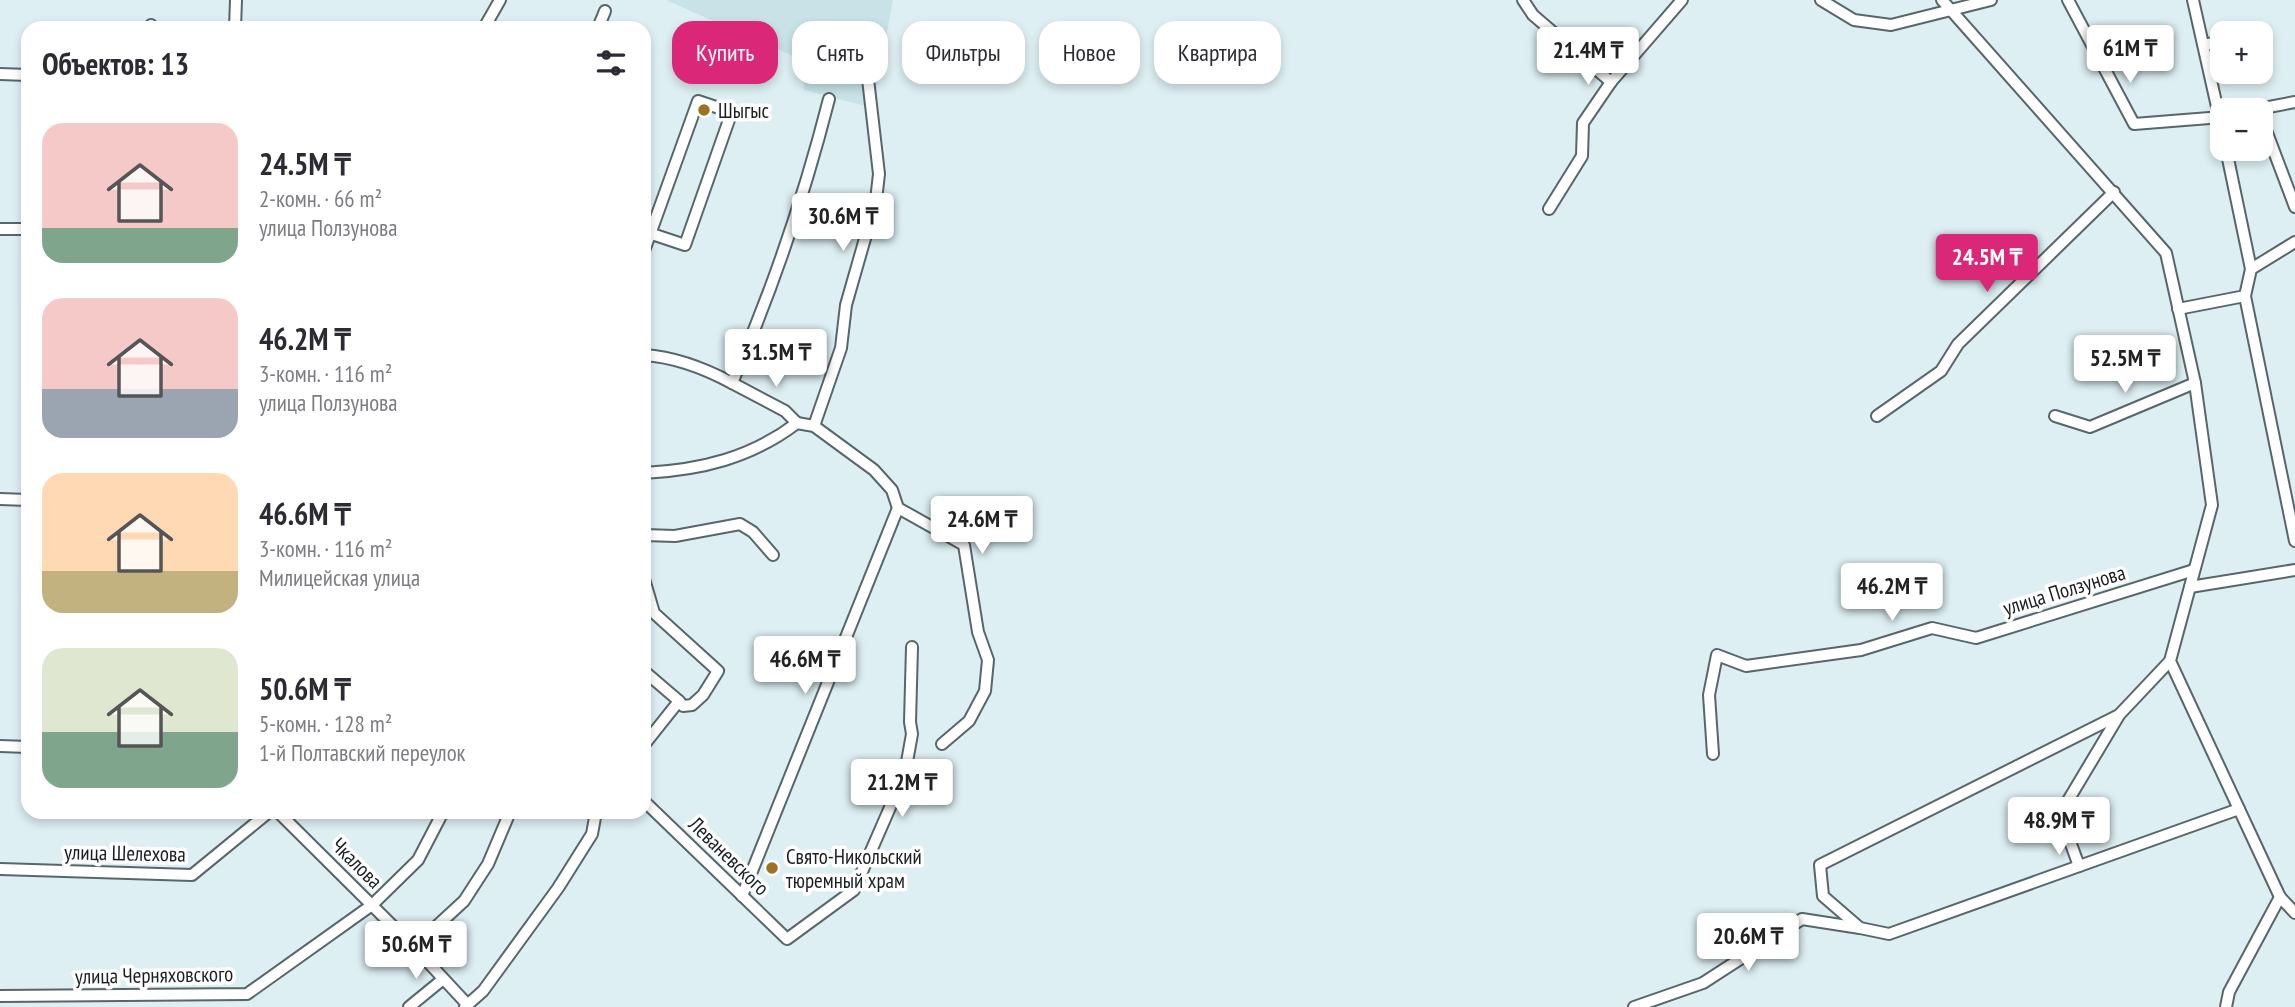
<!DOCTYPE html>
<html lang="ru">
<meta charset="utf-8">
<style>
:root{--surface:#fff;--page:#f2f2f3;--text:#2b2b33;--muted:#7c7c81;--accent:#db2777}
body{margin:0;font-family:"PT Sans Narrow",sans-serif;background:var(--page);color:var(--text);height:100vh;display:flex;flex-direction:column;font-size:26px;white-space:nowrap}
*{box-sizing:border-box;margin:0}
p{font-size:23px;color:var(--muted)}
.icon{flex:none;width:38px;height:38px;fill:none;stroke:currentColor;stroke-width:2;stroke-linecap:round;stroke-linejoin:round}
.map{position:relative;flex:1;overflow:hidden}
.details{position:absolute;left:21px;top:21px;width:630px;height:798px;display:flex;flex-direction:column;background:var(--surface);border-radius:21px;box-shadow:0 4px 10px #0003}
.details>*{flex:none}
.guide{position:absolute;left:672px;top:21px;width:665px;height:63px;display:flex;gap:14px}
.buttons{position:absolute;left:2210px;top:21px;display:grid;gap:14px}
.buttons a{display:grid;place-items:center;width:63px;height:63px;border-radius:14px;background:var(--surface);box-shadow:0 4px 10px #0003;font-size:35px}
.price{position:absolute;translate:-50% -60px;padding:0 16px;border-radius:7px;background:#fff;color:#222;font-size:23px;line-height:46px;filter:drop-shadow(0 2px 4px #0008)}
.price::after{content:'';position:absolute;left:50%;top:42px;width:21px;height:16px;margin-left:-10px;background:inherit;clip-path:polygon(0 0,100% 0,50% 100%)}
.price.on{background:var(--accent);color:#fff}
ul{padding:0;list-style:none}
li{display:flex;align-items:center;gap:21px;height:175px;padding:0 21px}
li span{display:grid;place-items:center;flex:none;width:196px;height:140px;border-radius:21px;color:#555}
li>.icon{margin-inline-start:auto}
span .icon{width:84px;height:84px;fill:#fffc;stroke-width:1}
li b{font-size:30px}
h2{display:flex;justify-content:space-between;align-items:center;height:84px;padding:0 21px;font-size:30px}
.tag{padding:0 24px;border-radius:21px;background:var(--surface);box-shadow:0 4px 10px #0003;font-size:24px;line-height:63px}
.tag.on{background:var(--accent);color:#fff}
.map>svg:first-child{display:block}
.built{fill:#c8e2e7}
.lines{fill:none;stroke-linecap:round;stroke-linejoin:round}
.street-casing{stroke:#57666a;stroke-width:14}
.street{stroke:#fff;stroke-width:10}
.poi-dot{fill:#9d7321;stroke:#fff;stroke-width:2.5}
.labels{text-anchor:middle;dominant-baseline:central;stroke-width:7;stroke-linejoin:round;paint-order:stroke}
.poi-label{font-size:21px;fill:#191f21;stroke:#fff;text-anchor:start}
.street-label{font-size:21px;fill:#191f21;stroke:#fff}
</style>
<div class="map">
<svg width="2295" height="1007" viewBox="0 0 2295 1007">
<rect width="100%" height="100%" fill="#ddeff3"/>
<!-- built -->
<path class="built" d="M666,0H893L873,108L804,90L802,60Z"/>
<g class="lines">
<defs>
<g id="street">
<path d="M1523,0L1533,15L1611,82"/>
<path d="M1821,0L1854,20L1891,25L1991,0"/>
<path d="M1942,0L2166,253L2195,383L2212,505L2170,661L2280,897L2295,913"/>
<path d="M2068,0L2134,124L2222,117"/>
<path d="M2193,0L2222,129"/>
<path d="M151,28V25"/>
<path d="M235,28L236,0"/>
<path d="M484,28L500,0"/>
<path d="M598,28L605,11"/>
<path d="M2256,33H2257"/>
<path d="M2204,45L2222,41"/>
<path d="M0,74L28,75"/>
<path d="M2253,110L2295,102"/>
<path d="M2261,117L2295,207"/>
<path d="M2226,149L2251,269L2245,296L2295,541"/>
<path d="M1549,209L1582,156L1583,123L1611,82L1682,0"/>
<path d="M0,229H28"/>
<path d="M644,251L698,101L719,108L730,117L685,245L652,234"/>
<path d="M2251,269L2295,242"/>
<path d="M2178,309L2245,296"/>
<path d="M644,355C676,357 704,368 732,383C772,291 804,197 829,99"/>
<path d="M732,383L785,411L797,423"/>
<path d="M1877,416L1941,371L1958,344L2114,192"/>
<path d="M2055,416L2090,427L2195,383"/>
<path d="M814,426L841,348L846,305L876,200L879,174L868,79"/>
<path d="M644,473C701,470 751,458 797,423L814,426L874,470L892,490L898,508L964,545L978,632L988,660L985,691L969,721L942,744"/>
<path d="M0,499L28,500"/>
<path d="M644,535L675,536L740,524L753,532L773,555"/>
<path d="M644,579L654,613L718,671L703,695L692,705L683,706L679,701"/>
<path d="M2190,587L2295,570"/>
<path d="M2170,661L2119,715L1820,865L1823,896L1860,928L1889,934L2239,809"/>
<path d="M644,671L679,701L644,745"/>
<path d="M0,746L28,747"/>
<path d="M1713,754L1709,695L1717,655L1746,666L1861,650L1932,628L1976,638L2194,570"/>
<path d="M644,801L787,939L854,890L905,773L912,734L910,722L912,647"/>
<path d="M278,812L414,947L466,1003"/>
<path d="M2079,866L2060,814L2118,717"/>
<path d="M0,869L192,875L269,812"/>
<path d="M742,896L898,508"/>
<path d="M414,947L464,901L488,864L510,812"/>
<path d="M0,996L247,994L372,905L418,860L443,812"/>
<path d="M409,1007L442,980"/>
<path d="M465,1007L483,991L558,888L592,834L596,812"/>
<path d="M1634,1007L1703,983L1802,919L1860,928"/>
<path d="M2226,1007L2229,992L2280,897"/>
</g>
</defs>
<!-- street casing -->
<use href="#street" class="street-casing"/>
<!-- street -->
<use href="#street" class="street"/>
</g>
<!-- markers -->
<g class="poi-dot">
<circle cx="704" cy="110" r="7"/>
<circle cx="772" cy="868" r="7"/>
</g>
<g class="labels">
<!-- poi labels -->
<g class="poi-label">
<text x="718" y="110">Шыгыс</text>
<text x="786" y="856">Свято-Никольский<tspan x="786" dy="24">тюремный храм</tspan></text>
</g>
<!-- street labels -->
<g class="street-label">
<text transform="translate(2064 590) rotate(-17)">улица Ползунова</text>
<text transform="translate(125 853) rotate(1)">улица Шелехова</text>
<text transform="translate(729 856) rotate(44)">Леваневского</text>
<text transform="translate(357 863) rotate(45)">Чкалова</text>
<text transform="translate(154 975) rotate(-1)">улица Черняховского</text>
</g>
</g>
</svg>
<div class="buttons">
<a>+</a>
<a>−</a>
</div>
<b class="price" style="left:2130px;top:85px">61M ₸</b>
<b class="price" style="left:1588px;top:87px">21.4M ₸</b>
<b class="price" style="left:843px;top:253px">30.6M ₸</b>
<b class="price on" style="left:1987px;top:294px">24.5M ₸</b>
<b class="price" style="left:776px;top:389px">31.5M ₸</b>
<b class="price" style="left:2125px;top:395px">52.5M ₸</b>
<b class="price" style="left:982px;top:556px">24.6M ₸</b>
<b class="price" style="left:1892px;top:623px">46.2M ₸</b>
<b class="price" style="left:805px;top:696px">46.6M ₸</b>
<b class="price" style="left:902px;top:819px">21.2M ₸</b>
<b class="price" style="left:2059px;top:857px">48.9M ₸</b>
<b class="price" style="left:1748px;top:973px">20.6M ₸</b>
<b class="price" style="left:416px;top:981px">50.6M ₸</b>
<div class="guide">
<a class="tag on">Купить</a>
<a class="tag">Снять</a>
<a class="tag">Фильтры</a>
<a class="tag">Новое</a>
<a class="tag">Квартира</a>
</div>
<section class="details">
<h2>Объектов: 13<svg class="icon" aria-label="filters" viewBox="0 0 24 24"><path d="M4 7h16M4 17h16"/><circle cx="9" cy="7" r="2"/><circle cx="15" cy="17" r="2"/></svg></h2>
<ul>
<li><span style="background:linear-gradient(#f6c9c9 75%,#7fa58c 0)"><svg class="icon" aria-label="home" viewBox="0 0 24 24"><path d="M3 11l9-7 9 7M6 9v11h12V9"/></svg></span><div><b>24.5M ₸</b><p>2-комн. · 66 m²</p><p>улица Ползунова</p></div></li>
<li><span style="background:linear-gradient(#f6c9c9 65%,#9aa5b1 0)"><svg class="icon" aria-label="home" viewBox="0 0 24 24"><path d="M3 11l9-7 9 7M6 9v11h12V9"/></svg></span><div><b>46.2M ₸</b><p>3-комн. · 116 m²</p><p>улица Ползунова</p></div></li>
<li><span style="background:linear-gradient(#ffd9b3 70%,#c2b280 0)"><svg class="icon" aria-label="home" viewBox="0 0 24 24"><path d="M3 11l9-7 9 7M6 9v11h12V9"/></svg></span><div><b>46.6M ₸</b><p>3-комн. · 116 m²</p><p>Милицейская улица</p></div></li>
<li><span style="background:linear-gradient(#dfe7d0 60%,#7fa58c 0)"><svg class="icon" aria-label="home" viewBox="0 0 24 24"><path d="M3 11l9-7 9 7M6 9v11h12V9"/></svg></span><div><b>50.6M ₸</b><p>5-комн. · 128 m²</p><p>1-й Полтавский переулок</p></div></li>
</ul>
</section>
</div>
